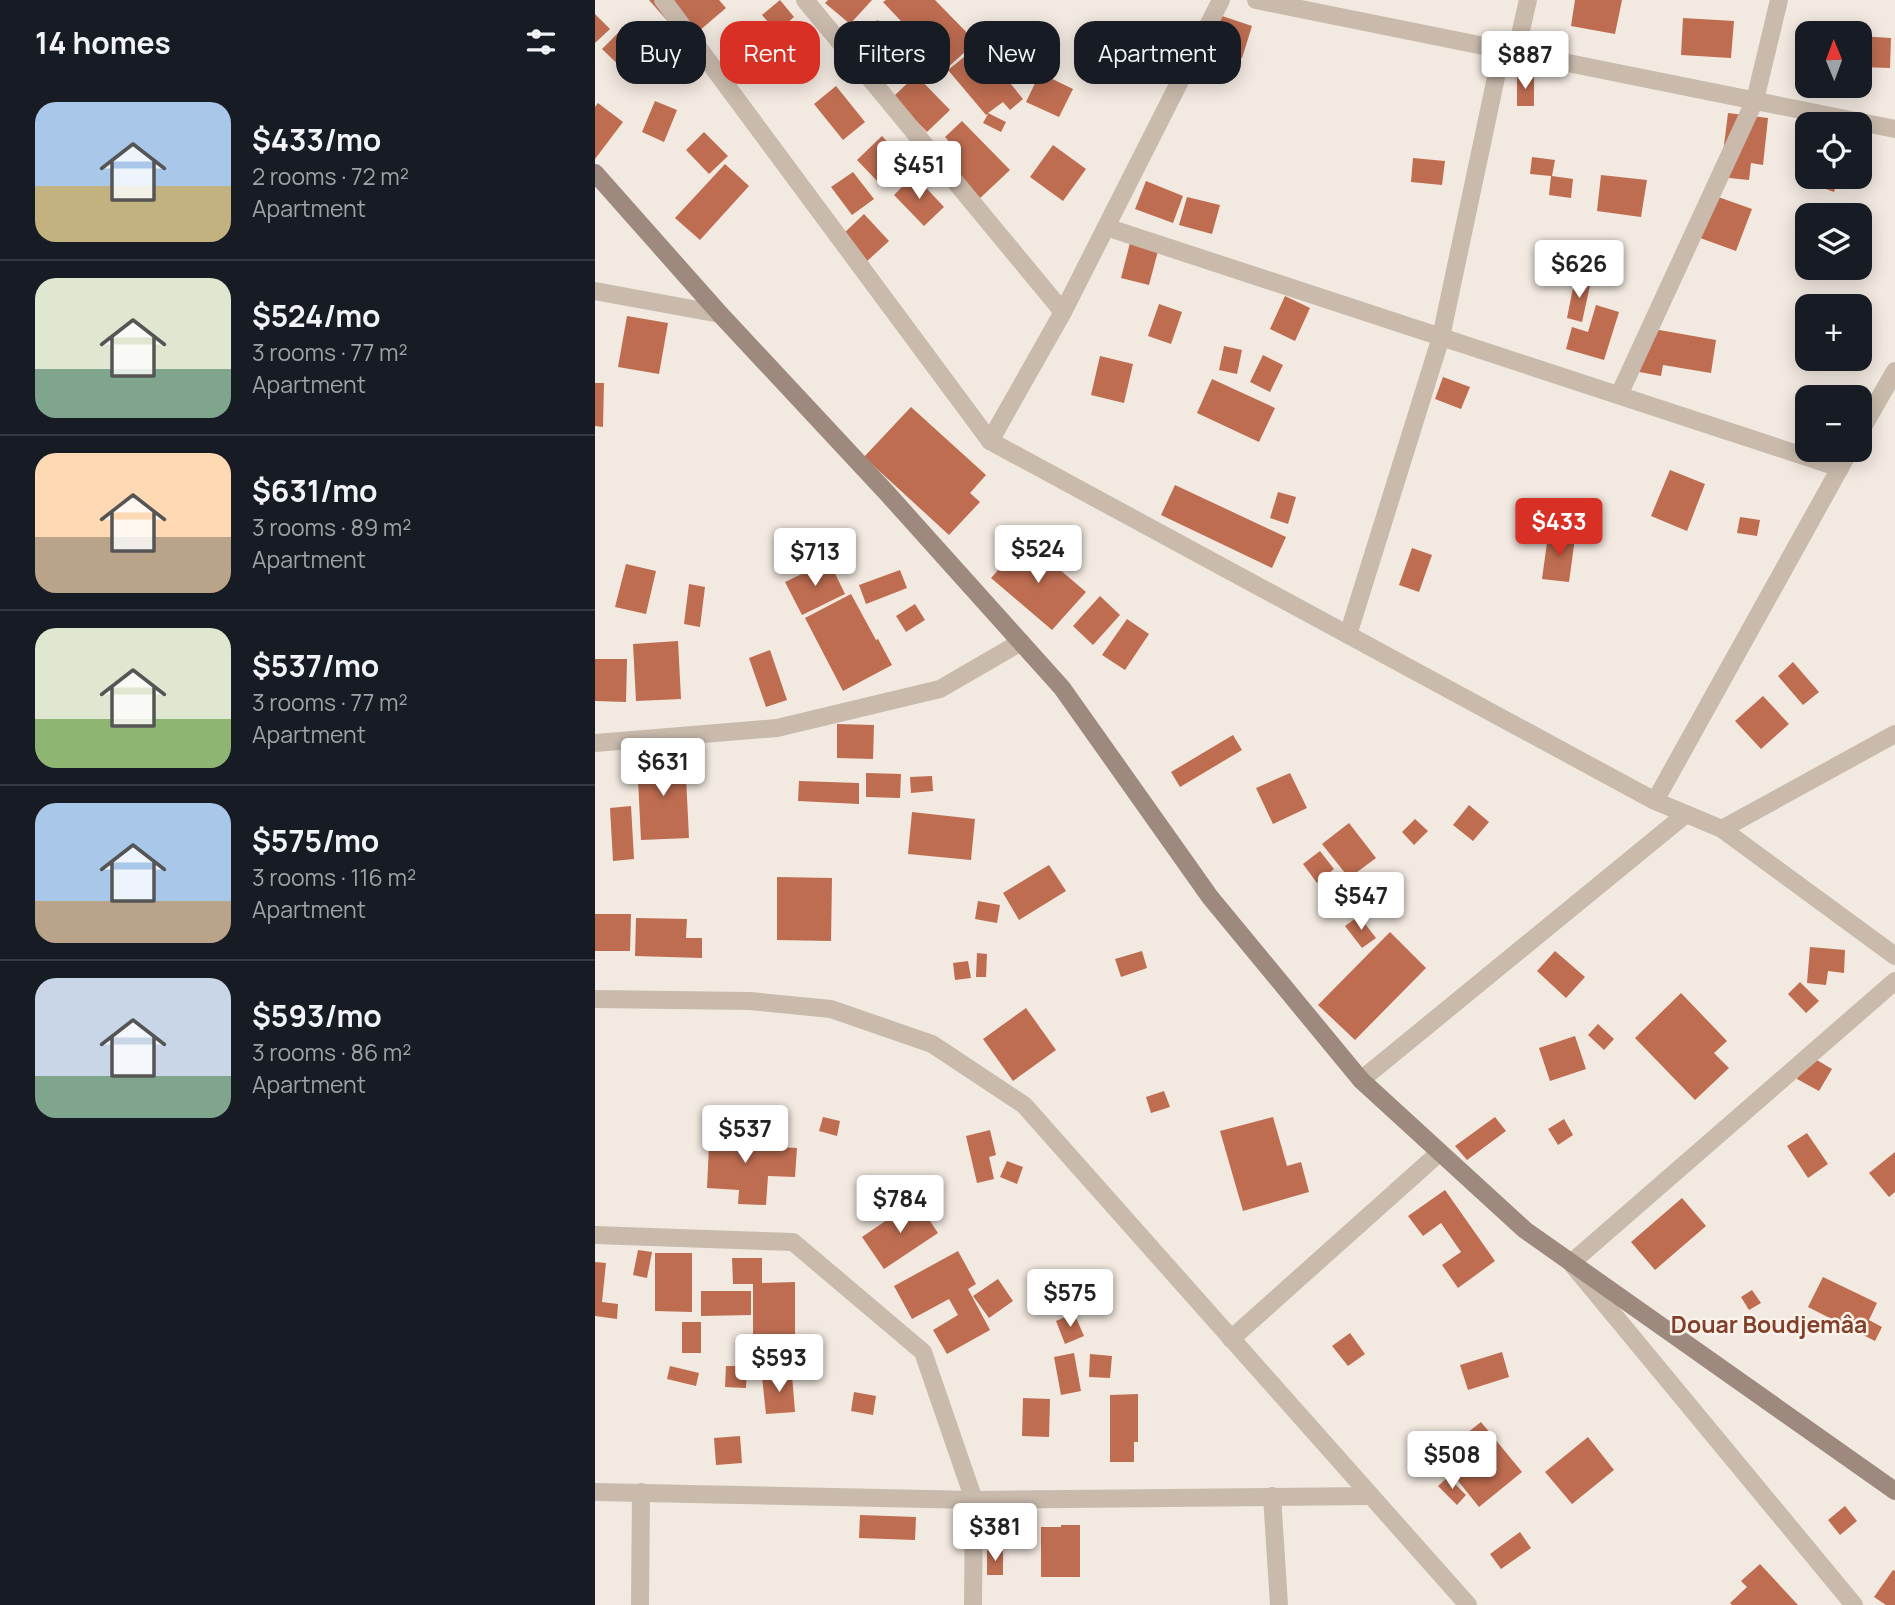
<!DOCTYPE html>
<meta charset="utf-8">
<style>
:root{--surface:#171b24;--page:#242831;--text:#f1f3f6;--muted:#9ea1a6;--line:#363941;--accent:#d93025}
body{margin:0;font-family:Manrope,sans-serif;background:var(--page);color:var(--text);height:100vh;display:flex;flex-direction:column;font-size:26px;white-space:nowrap}
*{box-sizing:border-box;margin:0}
p{font-size:23px;color:var(--muted)}
.icon{flex:none;width:38px;height:38px;fill:none;stroke:currentColor;stroke-width:2;stroke-linecap:round;stroke-linejoin:round}
.map{position:relative;flex:1;overflow:hidden}
.drawer{display:flex;flex-direction:column;background:var(--surface);width:595px}
.drawer>*{flex:none}
.banner{position:absolute;left:21px;top:21px;width:665px;height:63px;display:flex;gap:14px}
.needle{width:46px;rotate:359deg}
.buttons{position:absolute;left:1200px;top:21px;display:grid;gap:14px}
.buttons a{display:grid;place-items:center;width:77px;height:77px;border-radius:14px;background:var(--surface);box-shadow:0 4px 18px #0003;font-size:35px}
.price{position:absolute;translate:-50% -60px;padding:0 16px;border-radius:7px;background:#fff;color:#222;font-size:23px;line-height:46px;filter:drop-shadow(0 2px 4px #0008)}
.price::after{content:'';position:absolute;left:50%;top:42px;width:21px;height:16px;margin-left:-10px;background:inherit;clip-path:polygon(0 0,100% 0,50% 100%)}
.price.current{background:var(--accent);color:#fff}
ul{padding:0;list-style:none}
li{display:flex;align-items:center;gap:21px;height:175px;padding:0 35px}
li+li{border-top:2px solid var(--line)}
li span{display:grid;place-items:center;flex:none;width:196px;height:140px;border-radius:21px;color:#555}
li>.icon{margin-inline-start:auto}
span .icon{width:84px;height:84px;fill:#fffc;stroke-width:1}
li b{font-size:30px}
h2{display:flex;justify-content:space-between;align-items:center;height:84px;padding:0 35px;font-size:30px}
.chip{padding:0 24px;border-radius:21px;background:var(--surface);box-shadow:0 4px 18px #0003;font-size:24px;line-height:63px}
.chip.current{background:var(--accent);color:#fff}
main{display:flex;flex:1;min-height:0}
.map>svg:first-child{display:block}
.building{fill:#be6d51}
.lines{fill:none;stroke-linecap:round;stroke-linejoin:round}
.street{stroke:#c9baac;stroke-width:18}
.secondary{stroke:#9d897d;stroke-width:18}
.labels{text-anchor:middle;dominant-baseline:central;stroke-width:5;stroke-linejoin:round;paint-order:stroke}
.neighbourhood-label{font-size:23px;font-weight:bold;fill:#823f29;stroke:#f9f3ec}
</style>
<main>
<section class="drawer">
<h2>14 homes<svg class="icon" aria-label="filters" viewBox="0 0 24 24"><path d="M4 7h16M4 17h16"/><circle cx="9" cy="7" r="2"/><circle cx="15" cy="17" r="2"/></svg></h2>
<ul>
<li><span style="background:linear-gradient(#a9c7e8 60%,#c2b280 0)"><svg class="icon" aria-label="home" viewBox="0 0 24 24"><path d="M3 11l9-7 9 7M6 9v11h12V9"/></svg></span><div><b>$433/mo</b><p>2 rooms · 72 m²</p><p>Apartment</p></div></li>
<li><span style="background:linear-gradient(#dfe7d0 65%,#7fa58c 0)"><svg class="icon" aria-label="home" viewBox="0 0 24 24"><path d="M3 11l9-7 9 7M6 9v11h12V9"/></svg></span><div><b>$524/mo</b><p>3 rooms · 77 m²</p><p>Apartment</p></div></li>
<li><span style="background:linear-gradient(#ffd9b3 60%,#b9a48a 0)"><svg class="icon" aria-label="home" viewBox="0 0 24 24"><path d="M3 11l9-7 9 7M6 9v11h12V9"/></svg></span><div><b>$631/mo</b><p>3 rooms · 89 m²</p><p>Apartment</p></div></li>
<li><span style="background:linear-gradient(#dfe7d0 65%,#8fb573 0)"><svg class="icon" aria-label="home" viewBox="0 0 24 24"><path d="M3 11l9-7 9 7M6 9v11h12V9"/></svg></span><div><b>$537/mo</b><p>3 rooms · 77 m²</p><p>Apartment</p></div></li>
<li><span style="background:linear-gradient(#a9c7e8 70%,#b9a48a 0)"><svg class="icon" aria-label="home" viewBox="0 0 24 24"><path d="M3 11l9-7 9 7M6 9v11h12V9"/></svg></span><div><b>$575/mo</b><p>3 rooms · 116 m²</p><p>Apartment</p></div></li>
<li><span style="background:linear-gradient(#c9d6e8 70%,#7fa58c 0)"><svg class="icon" aria-label="home" viewBox="0 0 24 24"><path d="M3 11l9-7 9 7M6 9v11h12V9"/></svg></span><div><b>$593/mo</b><p>3 rooms · 86 m²</p><p>Apartment</p></div></li>
</ul>
</section>
<div class="map">
<svg width="1300" height="1605" viewBox="0 0 1300 1605">
<rect width="100%" height="100%" fill="#f2e9e0"/>
<!-- building -->
<g class="building">
<path d="M54,0H124L131,8L91,42Z"/>
<path d="M185,0L199,17L182,32L167,15Z"/>
<path d="M233,0H277L255,24L230,3Z"/>
<path d="M291,0H340L381,42L394,24L417,40L428,25L458,46L433,80L381,42L351,69L288,2Z"/>
<path d="M980,0H1027L1020,34L976,26Z"/>
<path d="M615,12L657,26L647,58L605,44Z"/>
<path d="M0,14L15,29L0,43Z"/>
<path d="M1088,18L1139,21L1136,58L1086,55Z"/>
<path d="M282,20L301,30L293,45L274,35Z"/>
<path d="M1238,22L1257,28L1255,33H1235Z"/>
<path d="M32,24L57,50L33,74L7,49Z"/>
<path d="M1265,36L1296,38L1295,68L1265,67Z"/>
<path d="M162,45L177,66L156,82L140,61Z"/>
<path d="M384,45L428,99L415,110L408,102L393,113L411,122L406,132L388,123L393,114L391,115L353,70Z"/>
<path d="M445,73L478,89L464,117L431,102Z"/>
<path d="M321,75L355,110L332,132L298,97Z"/>
<path d="M922,75L939,76V106H922Z"/>
<path d="M241,86L270,122L248,140L219,104Z"/>
<path d="M60,101L82,110L69,142L47,132Z"/>
<path d="M3,103L28,122L0,159V107Z"/>
<path d="M1133,113L1173,118L1168,165L1156,163L1154,180L1125,177Z"/>
<path d="M367,121L415,170L382,201L342,161L358,146L350,137Z"/>
<path d="M109,132L133,156L114,174L91,150Z"/>
<path d="M287,136L309,160L285,184L262,160Z"/>
<path d="M458,145L491,169L468,201L435,177Z"/>
<path d="M937,157L960,160L957,176L978,179L976,198L954,195L956,176L935,174Z"/>
<path d="M818,158L850,161L847,185L816,182Z"/>
<path d="M130,164L154,186L105,240L80,218Z"/>
<path d="M258,172L279,199L257,215L236,187Z"/>
<path d="M319,175L349,207L329,226L299,195Z"/>
<path d="M1006,175L1052,180L1046,217L1002,211Z"/>
<path d="M1223,177H1244L1239,192L1220,185Z"/>
<path d="M551,181L588,196L578,223L540,209Z"/>
<path d="M1112,193L1157,209L1141,251L1097,235Z"/>
<path d="M592,197L625,205L617,234L584,225Z"/>
<path d="M269,214L294,241L270,263L245,237Z"/>
<path d="M1265,223L1277,229L1265,253Z"/>
<path d="M536,239L564,247L554,285L526,278Z"/>
<path d="M980,278L996,281L987,322L972,318Z"/>
<path d="M690,296L715,308L700,341L675,329Z"/>
<path d="M564,304L587,312L576,344L553,336Z"/>
<path d="M1001,305L1024,312L1009,360L971,349L977,327L993,332Z"/>
<path d="M32,316L73,323L64,374L23,367Z"/>
<path d="M1047,327L1121,340L1116,373L1068,365L1066,376L1039,371Z"/>
<path d="M629,346L647,350L642,374L624,370Z"/>
<path d="M668,355L688,365L675,392L655,382Z"/>
<path d="M505,356L538,364L529,403L496,395Z"/>
<path d="M848,377L875,387L866,409L840,399Z"/>
<path d="M617,379L680,408L664,442L602,413Z"/>
<path d="M0,383H9L8,427L0,426Z"/>
<path d="M316,407L391,475L375,493L385,502L354,535L269,457Z"/>
<path d="M1075,470L1110,484L1092,531L1056,516Z"/>
<path d="M580,485L691,537L677,568L566,515Z"/>
<path d="M683,492L701,497L693,524L675,518Z"/>
<path d="M1145,517L1165,520L1162,536L1142,533Z"/>
<path d="M953,535L980,538L974,582L947,579Z"/>
<path d="M430,540L491,592L457,630L396,578Z"/>
<path d="M817,548L837,555L824,592L804,585Z"/>
<path d="M234,561L250,594L207,615L190,582Z"/>
<path d="M31,564L61,571L51,614L20,607Z"/>
<path d="M305,570L312,588L271,604L264,585Z"/>
<path d="M94,584L110,587L105,627L89,624Z"/>
<path d="M256,594L281,640L283,639L297,665L248,691L210,618Z"/>
<path d="M505,596L525,615L498,645L478,626Z"/>
<path d="M320,604L330,620L311,632L301,616Z"/>
<path d="M532,619L554,634L530,670L507,655Z"/>
<path d="M83,641L86,699L41,701L38,644Z"/>
<path d="M175,650L192,700L171,707L154,658Z"/>
<path d="M0,659H32L31,702L0,701Z"/>
<path d="M1198,662L1224,692L1208,705L1183,676Z"/>
<path d="M1168,696L1194,724L1166,749L1140,721Z"/>
<path d="M242,724L279,725L278,759L242,758Z"/>
<path d="M638,735L647,750L585,787L576,772Z"/>
<path d="M90,757L94,838L46,840L42,759Z"/>
<path d="M271,773L306,774L305,798L271,797Z"/>
<path d="M695,773L712,808L678,824L661,788Z"/>
<path d="M337,776L338,791L316,793L315,777Z"/>
<path d="M204,781L264,783V804L203,801Z"/>
<path d="M874,805L894,822L878,841L858,825Z"/>
<path d="M36,806L39,859L18,861L15,808Z"/>
<path d="M317,812L380,819L376,860L313,854Z"/>
<path d="M820,819L833,831L819,845L807,832Z"/>
<path d="M754,823L781,858L754,878L727,844Z"/>
<path d="M725,851L739,869L722,883L708,864Z"/>
<path d="M454,865L471,891L424,920L408,893Z"/>
<path d="M182,877L237,878L236,941L182,940Z"/>
<path d="M383,901L405,905L402,923L380,919Z"/>
<path d="M0,914H36L35,951H0Z"/>
<path d="M764,916L781,938L767,948L750,926Z"/>
<path d="M41,918L92,919L91,938H107V958L40,956Z"/>
<path d="M795,932L831,968L760,1040L723,1005Z"/>
<path d="M1215,947L1250,950L1249,973L1233,971L1231,985L1212,983Z"/>
<path d="M547,951L552,968L526,977L520,959Z"/>
<path d="M960,951L990,977L971,998L942,971Z"/>
<path d="M382,953L392,954L391,977H381Z"/>
<path d="M373,961L376,978L360,980L358,963Z"/>
<path d="M1205,982L1224,1001L1211,1013L1193,994Z"/>
<path d="M1086,993L1132,1041L1119,1053L1134,1068L1100,1100L1040,1038Z"/>
<path d="M431,1008L461,1050L418,1081L388,1039Z"/>
<path d="M1003,1024L1019,1039L1009,1050L993,1035Z"/>
<path d="M980,1036L991,1069L955,1081L944,1048Z"/>
<path d="M1215,1056L1237,1069L1224,1091L1202,1079Z"/>
<path d="M569,1091L575,1107L556,1113L551,1097Z"/>
<path d="M228,1117L245,1121L242,1136L224,1131Z"/>
<path d="M678,1117L692,1166L706,1162L714,1192L648,1211L625,1131Z"/>
<path d="M900,1117L911,1131L872,1160L860,1146Z"/>
<path d="M969,1119L978,1135L963,1145L953,1129Z"/>
<path d="M115,1123L144,1124L143,1145L202,1148L200,1177L173,1176L171,1205L143,1204L144,1190L112,1188Z"/>
<path d="M395,1130L401,1155L394,1157L399,1179L382,1183L371,1136Z"/>
<path d="M1212,1133L1233,1164L1213,1178L1192,1146Z"/>
<path d="M1300,1152V1192L1294,1197L1274,1173Z"/>
<path d="M412,1161L428,1167L422,1184L405,1177Z"/>
<path d="M850,1190L900,1261L863,1288L847,1265L866,1252L846,1223L828,1236L813,1216Z"/>
<path d="M1087,1198L1111,1226L1060,1270L1036,1242Z"/>
<path d="M321,1200L343,1233L289,1269L267,1237Z"/>
<path d="M43,1250L57,1252L52,1278L38,1275Z"/>
<path d="M363,1251L381,1284L373,1289L395,1330L352,1354L338,1330L363,1315L354,1299L317,1319L299,1286Z"/>
<path d="M60,1253H97V1312L60,1311Z"/>
<path d="M137,1258H167V1283L200,1282V1341H158V1284H138Z"/>
<path d="M0,1262L11,1263L7,1302L23,1304L22,1319L0,1316Z"/>
<path d="M1228,1277L1282,1303L1274,1320L1287,1327L1280,1341L1213,1307Z"/>
<path d="M403,1279L418,1301L394,1318L378,1296Z"/>
<path d="M1157,1290L1166,1303L1154,1310L1146,1297Z"/>
<path d="M106,1291H156V1315L106,1316Z"/>
<path d="M479,1313L489,1336L470,1344L461,1321Z"/>
<rect x="87" y="1322" width="19" height="31"/>
<path d="M755,1333L770,1354L753,1366L737,1346Z"/>
<path d="M160,1342L188,1345L186,1362L158,1360Z"/>
<path d="M907,1352L914,1377L873,1390L865,1365Z"/>
<path d="M479,1353L486,1391L466,1395L459,1357Z"/>
<path d="M495,1354L517,1356L515,1378L494,1377Z"/>
<path d="M75,1366L104,1373L101,1386L72,1379Z"/>
<path d="M131,1366H152L151,1388L130,1387Z"/>
<path d="M197,1375L200,1412L171,1414L167,1377Z"/>
<path d="M259,1392L281,1396L278,1415L256,1411Z"/>
<path d="M543,1394V1442H539V1462H515V1395Z"/>
<path d="M428,1398L455,1399L454,1437L427,1436Z"/>
<path d="M886,1422L927,1472L884,1507L843,1456Z"/>
<path d="M145,1436L147,1463L121,1465L119,1438Z"/>
<path d="M993,1437L1019,1470L977,1504L950,1472Z"/>
<path d="M853,1477L871,1495L862,1505L843,1486Z"/>
<path d="M1250,1506L1262,1521L1245,1535L1233,1520Z"/>
<path d="M265,1515L321,1517L320,1540L264,1538Z"/>
<path d="M466,1525H485V1577H446V1527H466Z"/>
<path d="M925,1532L936,1548L906,1569L895,1554Z"/>
<path d="M392,1550L408,1551V1575H392Z"/>
<path d="M1165,1564L1203,1605H1137L1135,1603L1152,1587L1146,1581Z"/>
<path d="M1298,1570L1300,1571V1605H1291L1279,1597Z"/>
</g>
<g class="lines">
<!-- street -->
<g class="street">
<path d="M68,0L395,441L1060,801L1127,829L1300,956"/>
<path d="M210,0L468,312"/>
<path d="M661,0L1300,129"/>
<path d="M921,52L933,0"/>
<path d="M511,227L1245,468"/>
<path d="M0,291L125,314"/>
<path d="M1024,395L1160,100L1184,0"/>
<path d="M1265,432L1300,371"/>
<path d="M395,441L468,312L626,0"/>
<path d="M753,635L846,337L907,49"/>
<path d="M0,743L182,728L345,689L426,642"/>
<path d="M1060,801L1255,450"/>
<path d="M1127,829L1300,734"/>
<path d="M0,999L155,1001L236,1009L337,1044L429,1105L873,1605"/>
<path d="M766,1080L1091,814"/>
<path d="M0,1235L198,1242L328,1352L379,1500L378,1605"/>
<path d="M636,1339L844,1153"/>
<path d="M0,1492L379,1500L776,1496"/>
<path d="M677,1496L684,1605"/>
<path d="M45,1605L46,1492"/>
<path d="M1259,1605L976,1263L1300,981"/>
</g>
<!-- secondary -->
<path class="secondary" d="M0,173L125,314L291,492L467,688L615,897L766,1080L930,1230L1300,1491"/>
</g>
<g class="labels">
<!-- neighbourhood labels -->
<g class="neighbourhood-label">
<text x="1174" y="1324">Douar Boudjemâa</text>
</g>
</g>
</svg>
<div class="buttons">
<a><svg class="needle" viewBox="-14 -14 28 28"><path d="M0-13l5 13h-10z" fill="#e53935"/><path d="M0 13l5-13h-10z" fill="#9ea1a6"/></svg></a>
<a><svg class="icon" aria-label="locate" viewBox="0 0 24 24"><circle cx="12" cy="12" r="6"/><path d="M12 2v4M12 18v4M2 12h4M18 12h4"/></svg></a>
<a><svg class="icon" aria-label="layers" viewBox="0 0 24 24"><path d="M12 4l9 5-9 5-9-5zM3 14l9 5 9-5"/></svg></a>
<a>+</a>
<a>−</a>
</div>
<b class="price" style="left:930px;top:91px">$887</b>
<b class="price" style="left:324px;top:201px">$451</b>
<b class="price" style="left:984px;top:300px">$626</b>
<b class="price current" style="left:964px;top:558px">$433</b>
<b class="price" style="left:443px;top:585px">$524</b>
<b class="price" style="left:220px;top:588px">$713</b>
<b class="price" style="left:68px;top:798px">$631</b>
<b class="price" style="left:766px;top:932px">$547</b>
<b class="price" style="left:150px;top:1165px">$537</b>
<b class="price" style="left:305px;top:1235px">$784</b>
<b class="price" style="left:475px;top:1329px">$575</b>
<b class="price" style="left:184px;top:1394px">$593</b>
<b class="price" style="left:857px;top:1491px">$508</b>
<b class="price" style="left:400px;top:1563px">$381</b>
<div class="banner">
<a class="chip">Buy</a>
<a class="chip current">Rent</a>
<a class="chip">Filters</a>
<a class="chip">New</a>
<a class="chip">Apartment</a>
</div>
</div>
</main>
